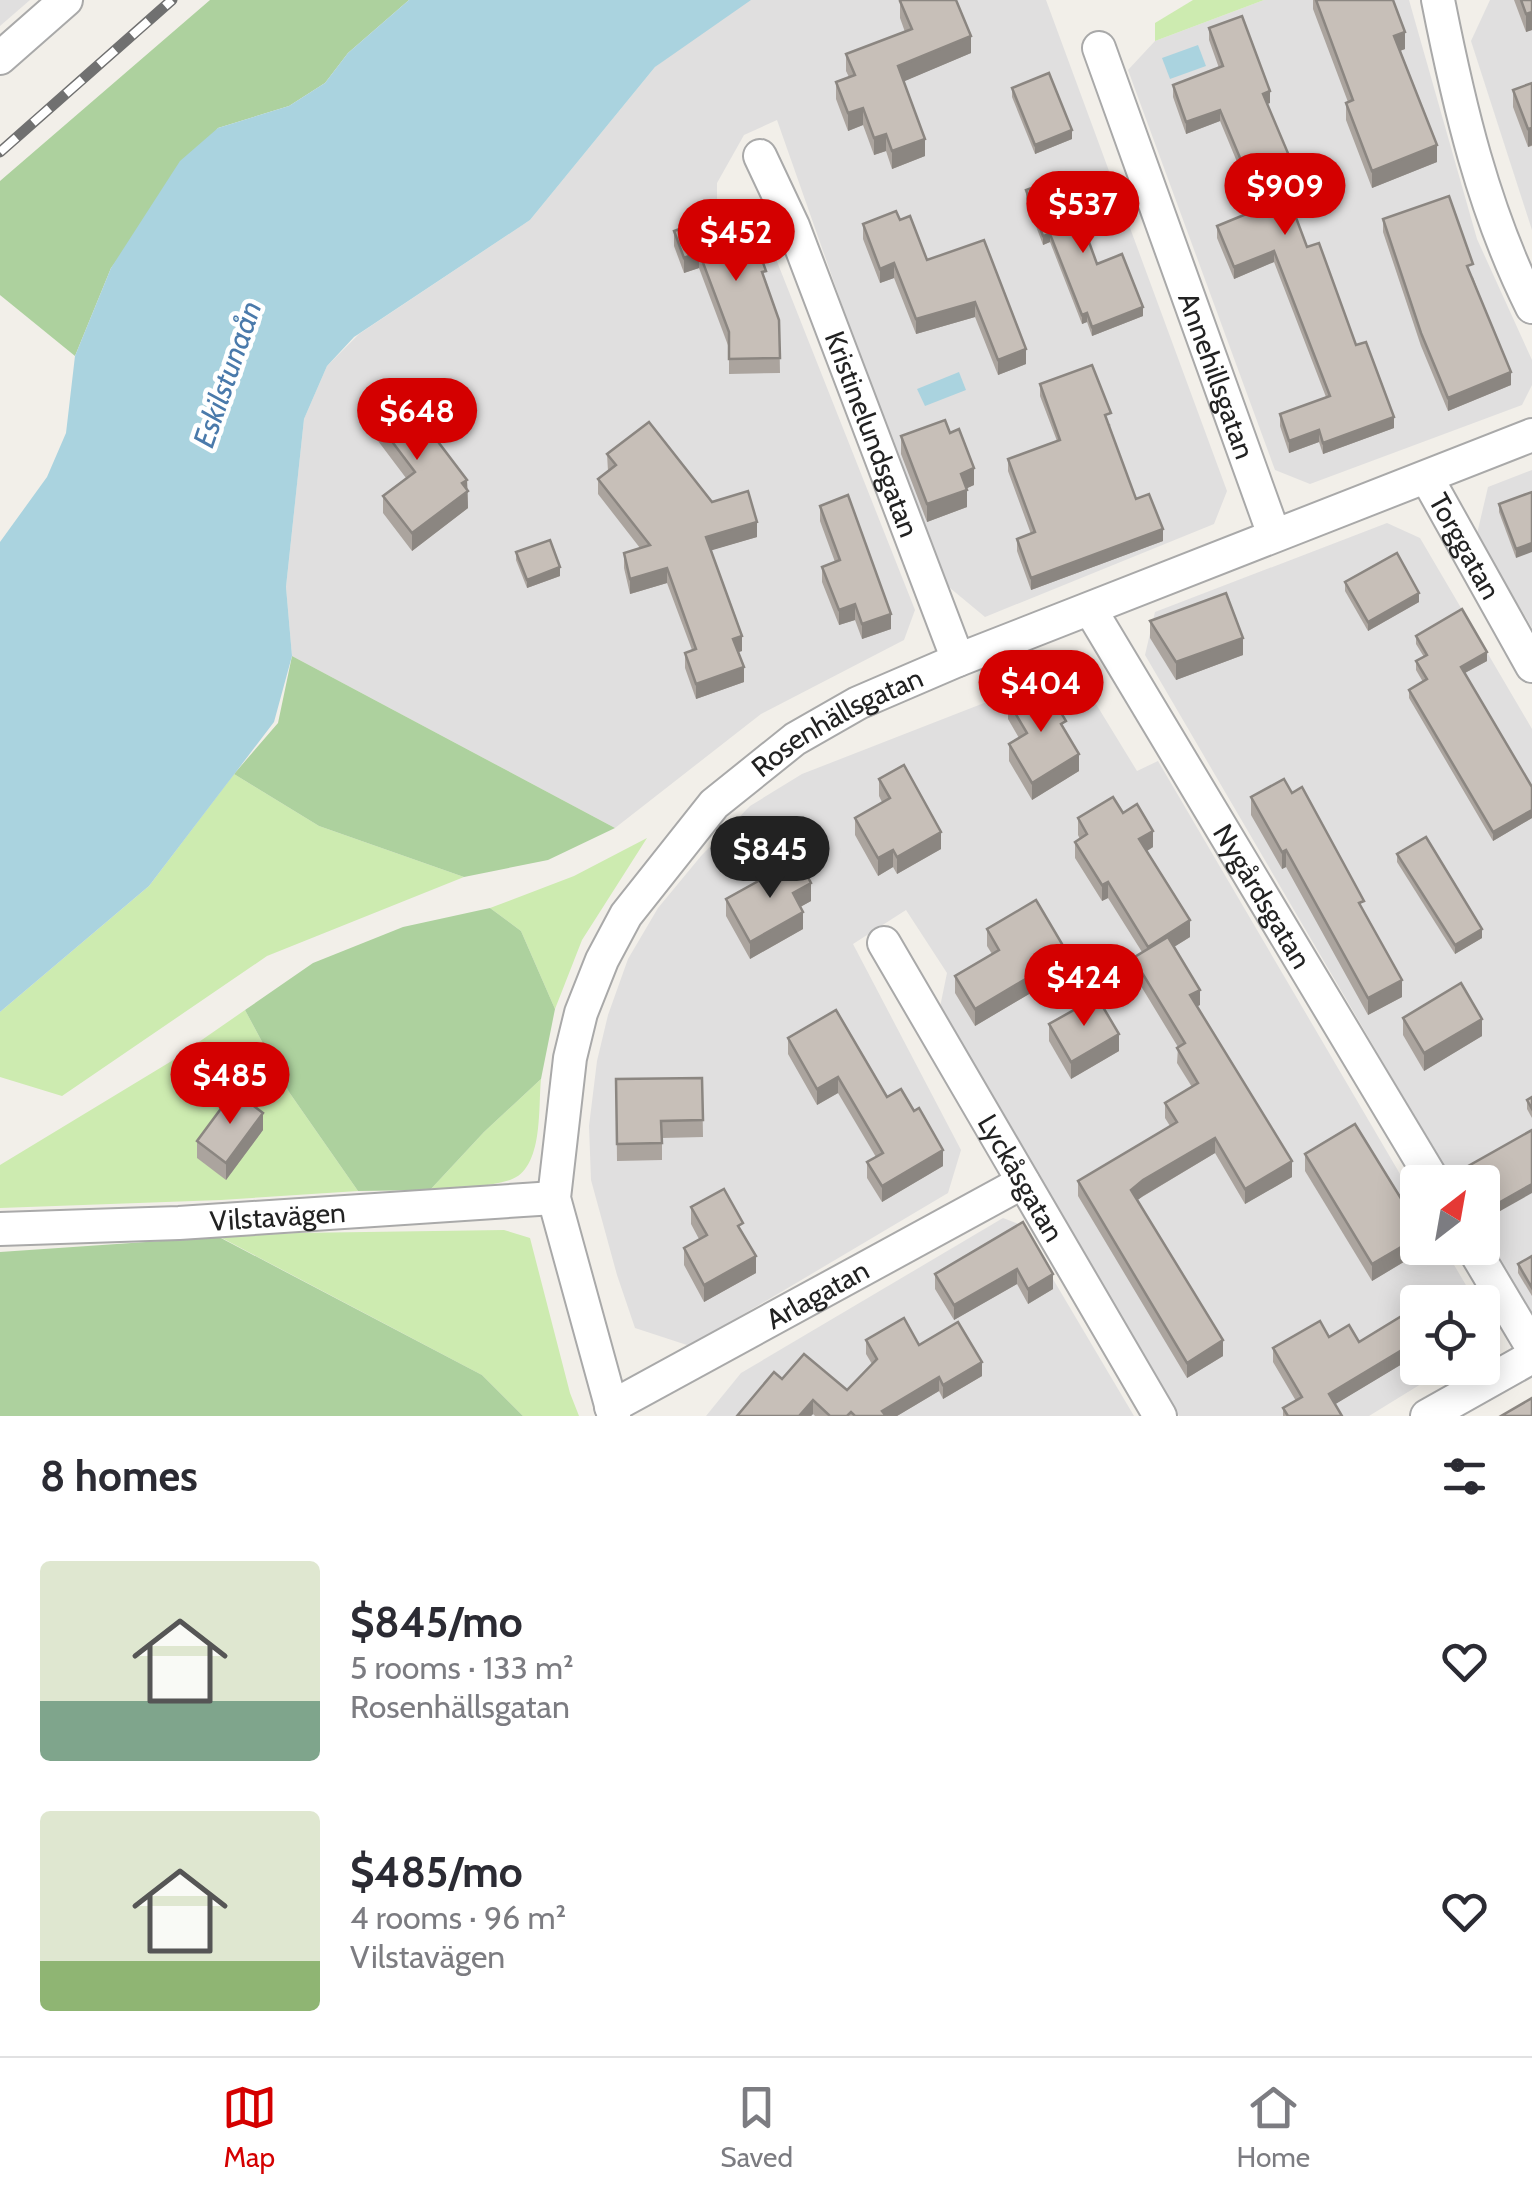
<!DOCTYPE html>
<meta charset="utf-8">
<style>
:root{--surface:#fff;--page:#f2f2f3;--text:#2b2b33;--muted:#7c7c81;--line:#e1e1e2;--accent:#d40000}
body{margin:0;font-family:Cabin,sans-serif;background:var(--page);color:var(--text);height:100vh;display:flex;flex-direction:column;font-size:38px;white-space:nowrap}
*{box-sizing:border-box;margin:0}
p{font-size:32px;color:var(--muted)}
.icon{flex:none;width:55px;height:55px;fill:none;stroke:currentColor;stroke-width:2;stroke-linecap:round;stroke-linejoin:round}
.map{position:relative;height:1416px;overflow:hidden}
.side{display:flex;flex-direction:column;background:var(--surface);flex:1}
.side>*{flex:none}
.needle{width:65px;rotate:31deg}
.buttons{position:absolute;left:1400px;top:1165px;display:grid;gap:20px}
.buttons a{display:grid;place-items:center;width:100px;height:100px;border-radius:10px;background:var(--surface);box-shadow:0 5px 25px #0003;font-size:50px}
.price{position:absolute;translate:-50% -85px;padding:0 22px;border-radius:35px;background:var(--accent);color:#fff;font-size:32px;line-height:65px;filter:drop-shadow(0 2px 5px #0008)}
.price::after{content:'';position:absolute;left:50%;top:60px;width:30px;height:22px;margin-left:-15px;background:inherit;clip-path:polygon(0 0,100% 0,50% 100%)}
.price.selected{background:#222;color:#fff}
ul{padding:0;list-style:none}
li{display:flex;align-items:center;gap:30px;height:250px;padding:0 40px}
li span{display:grid;place-items:center;flex:none;width:280px;height:200px;border-radius:10px;color:#555}
li>.icon{margin-inline-start:auto}
span .icon{width:120px;height:120px;fill:#fffc;stroke-width:1}
li b{font-size:42px}
h2{display:flex;justify-content:space-between;align-items:center;height:120px;padding:0 40px;font-size:42px}
.tab-bar{display:flex;justify-content:space-around;align-items:center;height:140px;border-top:2px solid var(--line);background:var(--surface);font-size:28px;color:var(--muted)}
.tab-bar a{display:grid;justify-items:center;gap:5px}
.tab-bar .selected{color:var(--accent)}
.map>svg:first-child{display:block}
.residential{fill:#e0dfdf}
.grass{fill:#cdebb0}
.forest{fill:#add19e}
.water{fill:#aad3df}
.lines{fill:none;stroke-linecap:round;stroke-linejoin:round}
.street-casing{stroke:#a9a9a9;stroke-width:36}
.street{stroke:#fff;stroke-width:32}
.rail-casing{stroke:#707070;stroke-width:11}
.rail{stroke:#fff;stroke-width:8;stroke-dasharray:22;stroke-linecap:butt}
.wall{fill:#aba49e}
.shaded-wall{fill:#8b8681}
.building{fill:#c7bfb8;stroke:#8b8681;stroke-width:2.5}
.labels{text-anchor:middle;dominant-baseline:central;stroke-width:9;stroke-linejoin:round;paint-order:stroke}
.street-label{font-size:28px;fill:#222;stroke:#fff}
.water-label{font-size:30px;font-style:italic;fill:#4a7aab;stroke:#fff}
</style>
<div class="map">
<svg width="1532" height="1416" viewBox="0 0 1532 1416">
<rect width="100%" height="100%" fill="#f2efe9"/>
<!-- residential -->
<g class="residential">
<path d="M0,0H30L0,26Z"/>
<path d="M742,0H1046L1227,491L1214,524L985,617L938,578L777,120L744,135L717,183V201L759,216L915,610L904,640L761,714L615,828L292,656L286,587L304,419L327,366L359,334L530,220L655,67Z"/>
<path d="M1264,0H1409L1477,239L1532,360V385L1522,405L1310,484L1275,470L1128,70L1155,41Z"/>
<path d="M1490,0H1532V230L1471,41Z"/>
<path d="M1532,470V628L1477,534L1488,487Z"/>
<path d="M1387,523L1420,538L1532,729V1317L1483,1232L1482,1182H1453L1145,655L1155,612Z"/>
<path d="M1074,668L1137,771L1158,761L1417,1203L1418,1248H1444L1476,1302H1418V1368H1447L1369,1416H1179L940,1007L947,973L906,910L853,944L961,1150L948,1193L690,1346L635,1328L617,1275L591,1180L589,1126L597,1061L608,1015L628,959L658,908L701,856L750,806L802,774Z"/>
<path d="M1003,1218L1021,1225L1134,1416H706L741,1373Z"/>
</g>
<!-- grass -->
<g class="grass">
<path d="M1193,0H1264L1155,41V23Z"/>
<path d="M234,774L319,826L464,877L267,956L62,1096L0,1077V1012L149,886Z"/>
<path d="M647,838L582,940L555,1009L521,931L490,908L574,876Z"/>
<path d="M245,1010L289,1092L358,1191L221,1200L0,1208V1165L170,1062Z"/>
<path d="M541,1079C538,1107 544,1169 510,1180C486,1188 455,1187 430,1190L484,1132Z"/>
<path d="M504,1230L530,1238L570,1393L579,1416H523L482,1375L220,1237L296,1233Z"/>
</g>
<!-- forest -->
<g class="forest">
<path d="M210,0H409L348,53L325,83L289,106L218,128L111,268L75,356L0,295V181Z"/>
<path d="M292,656L615,828L548,860L464,877L319,826L234,774L278,723Z"/>
<path d="M490,908L521,931L555,1009L541,1079L484,1132L430,1190L358,1191L289,1092L245,1010L313,963L403,927Z"/>
<path d="M219,1237L482,1375L523,1416H0V1252Z"/>
</g>
<!-- water -->
<g class="water">
<path d="M409,0H751L655,67L530,220L354,337L327,366L304,419L286,587L292,656L274,722L149,886L0,1012V542L47,477L66,433L75,356L111,268L180,161L218,128L289,106L325,83L348,53Z"/>
<path d="M1198,45L1206,66L1170,79L1162,58Z"/>
<path d="M959,372L966,390L925,406L917,389Z"/>
</g>
<g class="lines">
<defs>
<g id="street">
<path d="M1438,0C1459,106 1483,209 1532,307"/>
<path id="s1" d="M1099,48L1274,535"/>
<path d="M0,58L66,0"/>
<path id="s2" d="M760,156L793,226L958,660"/>
<path id="s3" d="M1427,478L1532,666"/>
<path id="s4" d="M1090,609L1434,1182"/>
<path id="s5" d="M884,943L1160,1416"/>
<path id="s6" d="M0,1229L179,1223L554,1198"/>
<path d="M1473,1248L1532,1347"/>
<path id="s7" d="M611,1407L1023,1182"/>
<path id="s8" d="M614,1416L554,1198L570,1058L581,1013L602,960L626,915L714,804L795,739L858,703L958,660L1532,435"/>
<path d="M1427,1416L1532,1357"/>
</g>
</defs>
<!-- street casing -->
<use href="#street" class="street-casing"/>
<!-- street -->
<use href="#street" class="street"/>
<defs>
<path id="rail" d="M0,152L172,0"/>
</defs>
<!-- rail casing -->
<use href="#rail" class="rail-casing"/>
<!-- rail -->
<use href="#rail" class="rail"/>
</g>
<!-- wall -->
<g class="wall">
<path d="M1313,0H1393L1405,49L1400,51L1437,162L1372,188L1346,120V103L1348,102L1313,9Z"/>
<path d="M1514,0H1532V30L1526,32Z"/>
<path d="M900,1L971,53L904,81L925,156L892,169L886,151L874,155L863,125L848,131L836,99V82L849,77L846,71V54L905,32L900,18Z"/>
<path d="M1209,28L1270,103L1267,104L1306,208L1305,214L1296,218L1307,247L1356,345L1394,428L1323,454L1319,442L1289,453L1280,426V414L1326,397L1274,262L1234,279L1217,238V226L1257,210L1220,121L1186,134L1173,97V85L1219,68L1209,40Z"/>
<path d="M1532,83V146L1528,147L1513,107V90Z"/>
<path d="M1012,88L1072,139L1035,154L1012,97Z"/>
<path d="M1026,190L1097,264L1143,316L1092,336L1087,322L1082,324L1050,242L1043,245L1026,199Z"/>
<path d="M1383,219L1473,277L1511,385L1448,411L1421,346L1383,232Z"/>
<path d="M900,220L927,260L984,240L1026,364L998,375L975,317L916,334L894,278L880,283L863,239V224Z"/>
<path d="M738,228L766,285L779,320L780,373L729,374V348L699,268L684,273L674,246V231Z"/>
<path d="M1040,384L1111,425L1109,426L1136,499L1163,541L1031,590L1017,551V539L1031,534L1008,471V459L1057,441L1040,396Z"/>
<path d="M366,407L467,480L468,508L412,551L383,513V496L406,478L366,425Z"/>
<path d="M950,433L974,485L967,488V507L927,522L901,454V436Z"/>
<path d="M607,454L712,502L757,537L711,550L742,651L738,652L744,682L696,699L685,668V653L692,650L667,583L630,594L624,568V553L640,548L598,494V479L608,471Z"/>
<path d="M1532,492L1516,558L1499,512V504Z"/>
<path d="M820,506L891,629L862,639L855,620L839,625L822,582V567L835,562L820,521Z"/>
<path d="M516,552L560,576L527,588L516,560Z"/>
<path d="M1345,582L1419,602L1368,631L1345,591Z"/>
<path d="M1150,621L1243,655L1176,680L1150,638Z"/>
<path d="M1416,636L1487,661L1465,673L1532,787V818L1493,841L1409,698V690L1423,682L1416,670V661L1424,657L1416,644Z"/>
<path d="M1008,701L1066,732L1079,771L1032,800L1009,761V744L1019,738L1008,719Z"/>
<path d="M879,779L941,849L897,874L893,867L878,876L855,835V818L882,802L879,796Z"/>
<path d="M1251,797L1364,912L1402,997L1368,1015L1286,867L1282,869L1251,815Z"/>
<path d="M1123,813L1153,847L1147,851L1190,937L1174,947L1200,1005L1197,1006L1292,1177L1245,1204L1215,1153L1137,1200L1223,1356L1187,1378L1078,1196V1181L1170,1126L1165,1118V1103L1192,1087L1177,1063L1178,1047L1133,973V958L1142,952L1108,898L1102,901L1075,858V842L1080,839L1078,835V818Z"/>
<path d="M1397,854L1482,938L1455,954L1397,862Z"/>
<path d="M726,899L811,901L800,907L803,929L750,959L726,916Z"/>
<path d="M987,929L1068,971L975,1026L955,993V976L992,954L987,946Z"/>
<path d="M1403,1018L1482,1036L1424,1071L1403,1035Z"/>
<path d="M1049,1024L1119,1051L1071,1079L1049,1041Z"/>
<path d="M788,1038L887,1097L943,1166L882,1202L867,1178V1162L876,1157L838,1093L817,1105L788,1054Z"/>
<path d="M702,1078L703,1137L662,1138V1160L617,1161L616,1079Z"/>
<path d="M1532,1097V1118L1527,1109V1100Z"/>
<path d="M263,1130L226,1180L197,1158V1141Z"/>
<path d="M1532,1130L1486,1219L1482,1212V1182H1465L1463,1178V1169Z"/>
<path d="M1305,1154L1422,1248V1251L1372,1281L1305,1171Z"/>
<path d="M691,1207L743,1233L756,1273L704,1302L684,1265V1248L699,1239L691,1224Z"/>
<path d="M1023,1222L1053,1289L1028,1304L1017,1284L954,1320L935,1289V1274Z"/>
<path d="M1532,1256V1296L1518,1273V1264Z"/>
<path d="M1418,1306V1368H1424L1419,1370L1412,1358L1335,1404L1342,1416H1283V1408L1296,1401L1273,1362V1348L1329,1337L1359,1342Z"/>
<path d="M866,1340L919,1345L982,1376L943,1399L939,1391L897,1416H815L813,1414L811,1416H737L782,1379L847,1390L872,1364L866,1354Z"/>
</g>
<!-- shaded-wall -->
<g class="shaded-wall">
<path d="M1532,12V30L1526,32V14Z"/>
<path d="M1405,32V49L1394,53V36Z"/>
<path d="M971,36V53L898,84V66Z"/>
<path d="M1270,91V103L1263,105V94Z"/>
<path d="M863,108V125L848,131V113Z"/>
<path d="M1220,110V121L1186,134V122Z"/>
<path d="M1532,128V145L1528,147V129Z"/>
<path d="M1072,130V139L1035,154V145Z"/>
<path d="M886,134V151L874,155V138Z"/>
<path d="M925,139V156L892,169V151Z"/>
<path d="M1437,145V162L1372,188V171Z"/>
<path d="M1306,196L1305,214L1292,219V207Z"/>
<path d="M1050,234V242L1043,245V236Z"/>
<path d="M1274,251V262L1234,279V267Z"/>
<path d="M699,252V268L684,273V258Z"/>
<path d="M894,263V278L880,283V269Z"/>
<path d="M975,302V317L916,334V319Z"/>
<path d="M1143,307V316L1092,336V327Z"/>
<path d="M1087,313V322L1082,324V315Z"/>
<path d="M1026,349V364L998,375V360Z"/>
<path d="M1511,372V385L1448,411V398Z"/>
<path d="M1394,417V428L1323,454V443Z"/>
<path d="M1319,430V442L1289,453V441Z"/>
<path d="M974,468V485L961,491V474Z"/>
<path d="M467,480L468,508L412,551V533Z"/>
<path d="M967,490V507L927,522V504Z"/>
<path d="M757,522V537L706,552V537Z"/>
<path d="M1163,529V541L1031,590V578Z"/>
<path d="M1532,543V552L1516,558V549Z"/>
<path d="M560,567V576L527,588V580Z"/>
<path d="M667,568V583L630,594V579Z"/>
<path d="M1419,593V602L1368,631V622Z"/>
<path d="M855,604V620L839,625V610Z"/>
<path d="M891,614V629L862,639V624Z"/>
<path d="M742,636V651L733,654V639Z"/>
<path d="M1243,638V655L1176,680V662Z"/>
<path d="M1487,652V661L1461,675V667Z"/>
<path d="M744,667V682L696,699V684Z"/>
<path d="M1079,754V771L1032,800V783Z"/>
<path d="M1532,810V818L1493,841V832Z"/>
<path d="M1153,831V847L1139,856V839Z"/>
<path d="M941,832V849L897,874V857Z"/>
<path d="M893,850V867L878,876V858Z"/>
<path d="M1286,850V867L1282,869V852Z"/>
<path d="M1108,882V898L1102,901V885Z"/>
<path d="M811,883V901L793,911V893Z"/>
<path d="M803,912V929L750,959V942Z"/>
<path d="M1190,920V937L1148,963V947Z"/>
<path d="M1482,929V938L1455,954V945Z"/>
<path d="M1068,954V971L975,1026V1009Z"/>
<path d="M1402,980V997L1368,1015V998Z"/>
<path d="M1200,990V1005L1190,1010V995Z"/>
<path d="M1482,1019V1036L1424,1071V1053Z"/>
<path d="M1119,1034V1051L1071,1079V1062Z"/>
<path d="M838,1077V1093L817,1105V1089Z"/>
<path d="M263,1113V1130L226,1180V1163Z"/>
<path d="M1215,1138V1153L1143,1196L1131,1205V1190L1143,1180Z"/>
<path d="M943,1150V1166L882,1202V1186Z"/>
<path d="M1292,1161V1177L1245,1204V1189Z"/>
<path d="M1532,1184V1193L1486,1219V1210Z"/>
<path d="M1418,1237V1248H1422V1251L1372,1281V1264Z"/>
<path d="M756,1256V1273L704,1302V1285Z"/>
<path d="M1017,1269V1284L954,1320V1305Z"/>
<path d="M1053,1274V1289L1028,1304V1289Z"/>
<path d="M1223,1340V1356L1187,1378V1363Z"/>
<path d="M1412,1344V1358L1329,1408V1394Z"/>
<path d="M982,1362V1376L943,1399V1385Z"/>
<path d="M939,1377V1391L897,1416H882V1411Z"/>
<path d="M813,1400V1414L811,1416H799Z"/>
</g>
<!-- building -->
<g class="building">
<path d="M902,0H956L971,36L898,66L925,139L892,151L886,134L874,138L863,108L848,113L836,82L855,75L846,54L912,29L900,1Z"/>
<path d="M1316,0H1393L1405,32L1394,36L1437,145L1372,171L1346,103L1353,100Z"/>
<path d="M1521,0H1532V12L1526,14Z"/>
<path d="M1242,16L1270,91L1263,94L1306,196L1303,197L1305,203L1292,207L1307,247L1319,243L1356,345L1366,342L1394,417L1323,443L1319,430L1289,441L1280,414L1330,396L1274,251L1234,267L1217,226L1261,208L1220,110L1186,122L1173,85L1223,66L1209,28Z"/>
<path d="M1049,73L1072,130L1035,145L1012,88Z"/>
<path d="M1532,83V128L1528,129L1513,90Z"/>
<path d="M1065,176L1097,264L1122,254L1143,307L1092,327L1087,313L1082,315L1050,234L1043,236L1026,190Z"/>
<path d="M1449,196L1473,264L1467,266L1511,372L1448,398L1421,333L1383,219Z"/>
<path d="M731,210L738,228L744,226L751,244L756,243L766,271L762,272L779,320L780,358L729,359V332L699,252L684,258L674,231Z"/>
<path d="M896,211L900,220L910,216L927,260L984,240L1026,349L998,360L975,302L916,319L894,263L880,269L863,224Z"/>
<path d="M1092,365L1111,413L1105,415L1136,499L1149,494L1163,529L1031,578L1017,539L1035,532L1008,459L1060,440L1040,384Z"/>
<path d="M395,385L467,480L462,483L468,491L412,533L383,496L415,472L366,407Z"/>
<path d="M945,420L950,433L959,429L974,468L961,474L967,490L927,504L901,436Z"/>
<path d="M649,422L712,502L748,491L757,522L706,537L742,636L733,639L744,667L696,684L685,653L696,649L667,568L630,579L624,553L650,545L598,479L616,465L607,454Z"/>
<path d="M1532,492V543L1516,549L1499,504Z"/>
<path d="M848,495L891,614L862,624L855,604L839,610L822,567L840,560L820,506Z"/>
<path d="M550,540L560,567L527,580L516,552Z"/>
<path d="M1397,553L1419,593L1368,622L1345,582Z"/>
<path d="M1226,593L1243,638L1176,662L1150,621Z"/>
<path d="M1462,609L1487,652L1461,667L1532,787V810L1493,832L1409,690L1427,679L1416,661L1427,655L1416,636Z"/>
<path d="M1045,686L1066,721L1061,724L1079,754L1032,783L1009,744L1027,733L1008,701Z"/>
<path d="M904,765L941,832L897,857L893,850L878,858L855,818L890,798L879,779Z"/>
<path d="M1284,779L1292,793L1302,787L1364,901L1359,903L1402,980L1368,998L1286,850L1282,852L1251,797Z"/>
<path d="M1113,797L1123,813L1137,804L1153,831L1139,839L1190,920L1148,947L1108,882L1102,885L1075,842L1087,834L1078,818Z"/>
<path d="M1426,837L1482,929L1455,945L1397,854Z"/>
<path d="M798,859L811,883L793,893L803,912L750,942L726,899Z"/>
<path d="M1036,900L1068,954L975,1009L955,976L999,950L987,929Z"/>
<path d="M1168,937L1200,990L1190,995L1292,1161L1245,1189L1215,1138L1143,1180L1131,1190L1223,1340L1187,1363L1078,1181L1177,1122L1165,1103L1198,1083L1177,1048L1185,1043L1133,958Z"/>
<path d="M1461,983L1482,1019L1424,1053L1403,1018Z"/>
<path d="M1097,997L1119,1034L1071,1062L1049,1024Z"/>
<path d="M836,1010L887,1097L901,1089L914,1111L919,1108L943,1150L882,1186L867,1162L883,1153L838,1077L817,1089L788,1038Z"/>
<path d="M702,1078L703,1120L661,1121L662,1143L617,1144L616,1079Z"/>
<path d="M234,1091L263,1113L226,1163L197,1141Z"/>
<path d="M1532,1097V1109L1527,1100Z"/>
<path d="M1355,1124L1418,1226V1237L1372,1264L1305,1154Z"/>
<path d="M1532,1130V1184L1486,1210L1482,1203V1182H1471L1463,1169Z"/>
<path d="M724,1189L743,1223L738,1226L756,1256L704,1285L684,1248L707,1235L691,1207Z"/>
<path d="M1023,1222L1053,1274L1028,1289L1017,1269L954,1305L935,1274Z"/>
<path d="M1532,1256V1288L1518,1264Z"/>
<path d="M1447,1289L1455,1302H1424Z"/>
<path d="M1418,1306V1354L1412,1344L1329,1394L1342,1416H1288L1283,1408L1302,1397L1273,1348L1320,1321L1329,1337L1349,1325L1359,1342Z"/>
<path d="M904,1318L919,1345L958,1322L982,1362L943,1385L939,1377L882,1411L886,1416H855L851,1412L847,1416H830L813,1400L799,1416H737L774,1372L782,1379L804,1354L847,1390L877,1359L866,1340Z"/>
<path d="M1532,1398V1416H1501Z"/>
</g>
<g class="labels">
<!-- street labels -->
<g class="street-label">
<text stroke="none"><textPath href="#s1" startOffset="348">Annehillsgatan</textPath></text>
<text stroke="none"><textPath href="#s2" startOffset="300">Kristinelundsgatan</textPath></text>
<text stroke="none"><textPath href="#s3" startOffset="78">Torggatan</textPath></text>
<text stroke="none"><textPath href="#s8" startOffset="812">Rosenhällsgatan</textPath></text>
<text stroke="none"><textPath href="#s4" startOffset="335">Nygårdsgatan</textPath></text>
<text stroke="none"><textPath href="#s5" startOffset="272">Lyckåsgatan</textPath></text>
<text stroke="none"><textPath href="#s6" startOffset="278">Vilstavägen</textPath></text>
<text stroke="none"><textPath href="#s7" startOffset="235">Arlagatan</textPath></text>
</g>
<!-- water labels -->
<g class="water-label">
<text transform="translate(227 374) rotate(-71)">Eskilstunaån</text>
</g>
</g>
</svg>
<div class="buttons">
<a><svg class="needle" viewBox="-14 -14 28 28"><path d="M0-13l5 13h-10z" fill="#e53935"/><path d="M0 13l5-13h-10z" fill="#7c7c81"/></svg></a>
<a><svg class="icon" aria-label="locate" viewBox="0 0 24 24"><circle cx="12" cy="12" r="6"/><path d="M12 2v4M12 18v4M2 12h4M18 12h4"/></svg></a>
</div>
<b class="price" style="left:1285px;top:238px">$909</b>
<b class="price" style="left:1083px;top:256px">$537</b>
<b class="price" style="left:736px;top:284px">$452</b>
<b class="price" style="left:417px;top:463px">$648</b>
<b class="price" style="left:1041px;top:735px">$404</b>
<b class="price selected" style="left:770px;top:901px">$845</b>
<b class="price" style="left:1084px;top:1029px">$424</b>
<b class="price" style="left:230px;top:1127px">$485</b>
</div>
<section class="side">
<h2>8 homes<svg class="icon" aria-label="filters" viewBox="0 0 24 24"><path d="M4 7h16M4 17h16"/><circle cx="9" cy="7" r="2"/><circle cx="15" cy="17" r="2"/></svg></h2>
<ul>
<li><span style="background:linear-gradient(#dfe7d0 70%,#7fa58c 0)"><svg class="icon" aria-label="home" viewBox="0 0 24 24"><path d="M3 11l9-7 9 7M6 9v11h12V9"/></svg></span><div><b>$845/mo</b><p>5 rooms · 133 m²</p><p>Rosenhällsgatan</p></div><svg class="icon" aria-label="heart" viewBox="0 0 24 24"><path d="M12 20l-8-8c-3-5 5-10 8-4 3-6 11-1 8 4z"/></svg></li>
<li><span style="background:linear-gradient(#dfe7d0 75%,#8fb573 0)"><svg class="icon" aria-label="home" viewBox="0 0 24 24"><path d="M3 11l9-7 9 7M6 9v11h12V9"/></svg></span><div><b>$485/mo</b><p>4 rooms · 96 m²</p><p>Vilstavägen</p></div><svg class="icon" aria-label="heart" viewBox="0 0 24 24"><path d="M12 20l-8-8c-3-5 5-10 8-4 3-6 11-1 8 4z"/></svg></li>
</ul>
</section>
<nav class="tab-bar">
<a class="selected"><svg class="icon" aria-label="map" viewBox="0 0 24 24"><path d="M3 6l6-2 6 2 6-2v14l-6 2-6-2-6 2zM9 4v14M15 6v14"/></svg>Map</a>
<a><svg class="icon" aria-label="saved" viewBox="0 0 24 24"><path d="M7 4h10v16l-5-4-5 4z"/></svg>Saved</a>
<a><svg class="icon" aria-label="home" viewBox="0 0 24 24"><path d="M3 11l9-7 9 7M6 9v11h12V9"/></svg>Home</a>
</nav>
